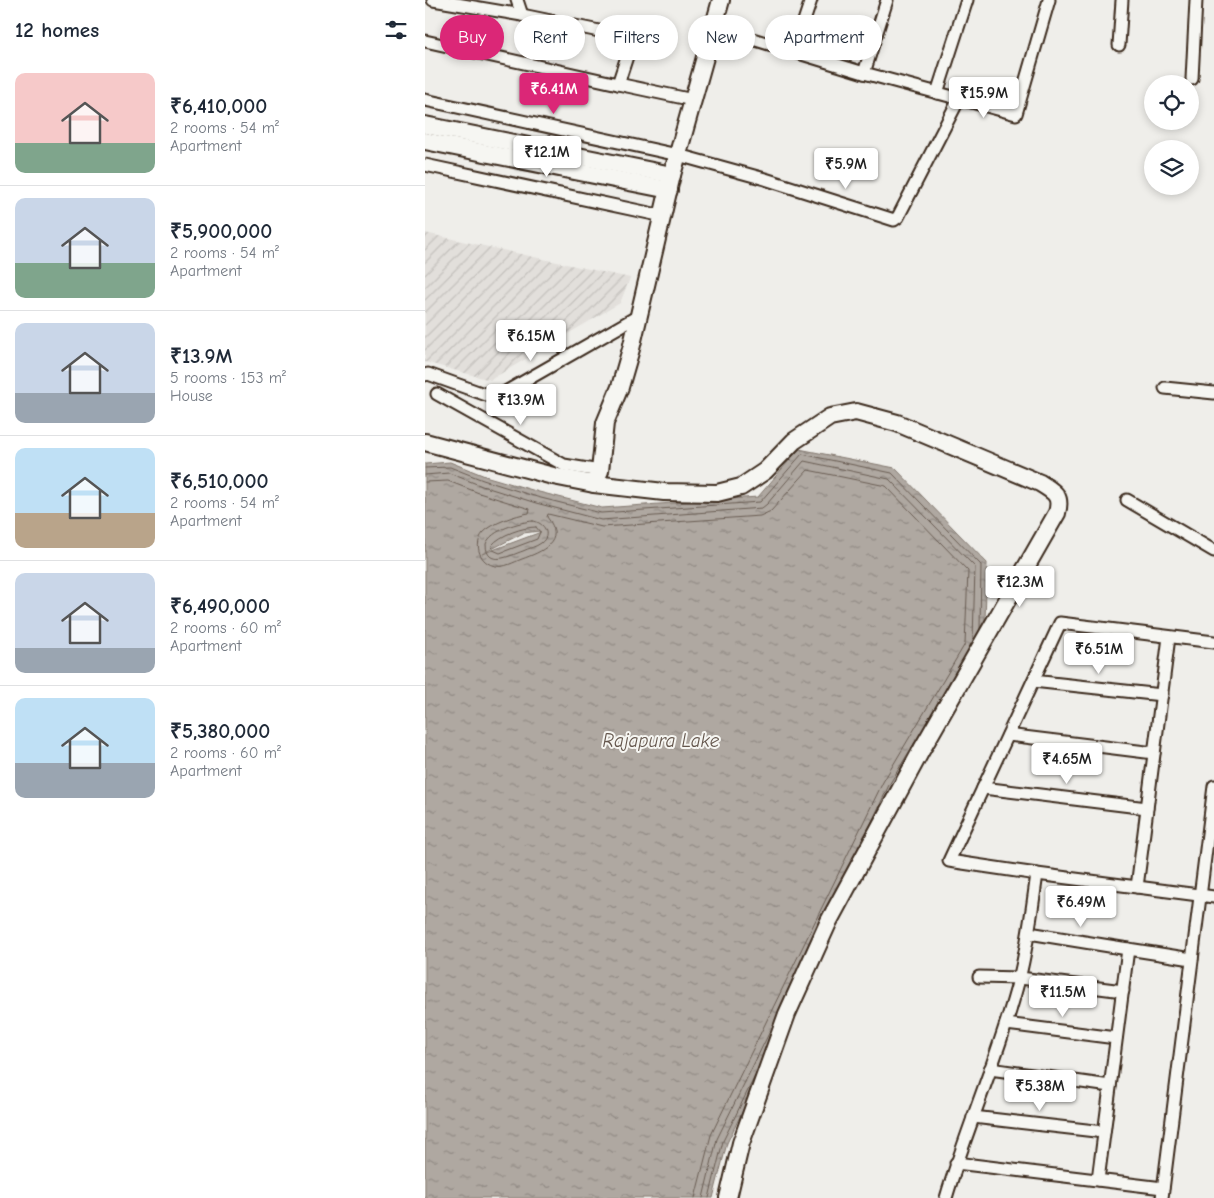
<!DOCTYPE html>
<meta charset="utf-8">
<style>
:root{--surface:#fff;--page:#f2f2f3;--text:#1f2937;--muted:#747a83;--line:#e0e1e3;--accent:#db2777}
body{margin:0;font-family:"Comic Neue",sans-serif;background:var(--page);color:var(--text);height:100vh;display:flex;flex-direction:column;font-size:19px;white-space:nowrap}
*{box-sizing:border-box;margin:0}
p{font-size:16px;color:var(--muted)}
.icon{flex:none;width:28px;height:28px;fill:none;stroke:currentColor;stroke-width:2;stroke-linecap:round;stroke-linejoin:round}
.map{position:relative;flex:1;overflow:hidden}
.details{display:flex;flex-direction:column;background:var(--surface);width:425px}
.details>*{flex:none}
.top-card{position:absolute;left:15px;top:15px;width:475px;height:45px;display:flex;gap:10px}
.controls{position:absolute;left:719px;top:75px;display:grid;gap:10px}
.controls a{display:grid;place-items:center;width:55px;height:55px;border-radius:50%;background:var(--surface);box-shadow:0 2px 8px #0003;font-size:25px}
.price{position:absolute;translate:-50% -42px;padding:0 11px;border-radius:5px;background:#fff;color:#222;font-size:16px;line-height:32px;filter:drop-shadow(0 1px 2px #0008)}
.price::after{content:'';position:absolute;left:50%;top:30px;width:15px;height:11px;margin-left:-8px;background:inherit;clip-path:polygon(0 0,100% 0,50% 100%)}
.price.on{background:var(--accent);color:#fff}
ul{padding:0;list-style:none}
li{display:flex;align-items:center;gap:15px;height:125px;padding:0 15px}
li+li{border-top:1px solid var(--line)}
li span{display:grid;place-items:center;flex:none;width:140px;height:100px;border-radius:10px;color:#555}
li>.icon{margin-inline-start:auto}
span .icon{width:60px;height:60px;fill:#fffc;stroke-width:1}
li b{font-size:21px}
h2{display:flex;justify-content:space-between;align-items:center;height:60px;padding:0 15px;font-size:21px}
.chip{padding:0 18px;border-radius:22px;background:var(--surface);box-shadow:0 2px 8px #0003;font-size:18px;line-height:45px}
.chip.on{background:var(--accent);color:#fff}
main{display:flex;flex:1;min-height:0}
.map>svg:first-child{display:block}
.industrial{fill:url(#industrial-furrows)}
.water{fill:url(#water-ripples);stroke:#81766d;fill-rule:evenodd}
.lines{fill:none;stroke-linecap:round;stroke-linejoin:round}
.shore{stroke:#695c52;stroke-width:1}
.street-casing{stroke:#3b2a1e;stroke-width:15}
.secondary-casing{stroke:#3b2a1e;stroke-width:20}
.street{stroke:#f6f6f2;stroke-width:11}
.secondary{stroke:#f6f6f2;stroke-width:16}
.labels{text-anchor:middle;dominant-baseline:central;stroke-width:4;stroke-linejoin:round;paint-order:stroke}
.water-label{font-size:19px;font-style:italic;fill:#64564c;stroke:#f6f6f2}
</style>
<main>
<section class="details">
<h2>12 homes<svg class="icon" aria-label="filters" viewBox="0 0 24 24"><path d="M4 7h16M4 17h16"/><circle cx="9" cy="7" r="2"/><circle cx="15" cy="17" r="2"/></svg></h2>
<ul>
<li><span style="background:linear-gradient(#f6c9c9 70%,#7fa58c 0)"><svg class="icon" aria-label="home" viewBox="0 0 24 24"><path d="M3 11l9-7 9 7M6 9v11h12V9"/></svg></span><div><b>₹6,410,000</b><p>2 rooms · 54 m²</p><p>Apartment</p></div></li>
<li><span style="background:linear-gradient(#c9d6e8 65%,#7fa58c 0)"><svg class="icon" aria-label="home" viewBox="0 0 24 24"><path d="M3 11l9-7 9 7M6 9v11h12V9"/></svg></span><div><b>₹5,900,000</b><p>2 rooms · 54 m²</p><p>Apartment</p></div></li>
<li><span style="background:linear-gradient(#c9d6e8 70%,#9aa5b1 0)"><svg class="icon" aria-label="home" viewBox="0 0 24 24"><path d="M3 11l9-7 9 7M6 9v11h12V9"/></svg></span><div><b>₹13.9M</b><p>5 rooms · 153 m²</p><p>House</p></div></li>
<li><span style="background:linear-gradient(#bfe0f5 65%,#b9a48a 0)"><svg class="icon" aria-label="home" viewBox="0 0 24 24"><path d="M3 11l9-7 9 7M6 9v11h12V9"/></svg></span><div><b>₹6,510,000</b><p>2 rooms · 54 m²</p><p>Apartment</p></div></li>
<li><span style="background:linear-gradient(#c9d6e8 75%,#9aa5b1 0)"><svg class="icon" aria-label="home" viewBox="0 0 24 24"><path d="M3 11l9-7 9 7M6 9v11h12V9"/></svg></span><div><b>₹6,490,000</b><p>2 rooms · 60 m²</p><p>Apartment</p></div></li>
<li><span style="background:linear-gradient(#bfe0f5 65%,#9aa5b1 0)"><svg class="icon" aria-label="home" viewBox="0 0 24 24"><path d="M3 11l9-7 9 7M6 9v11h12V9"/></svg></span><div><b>₹5,380,000</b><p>2 rooms · 60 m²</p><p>Apartment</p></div></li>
</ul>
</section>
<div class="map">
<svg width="789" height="1198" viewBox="0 0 789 1198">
<defs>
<pattern id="industrial-furrows" width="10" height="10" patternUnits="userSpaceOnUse" patternTransform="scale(1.25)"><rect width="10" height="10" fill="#e2dfdb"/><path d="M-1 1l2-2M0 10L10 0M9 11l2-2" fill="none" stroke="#c3c0bc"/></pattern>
<pattern id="water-ripples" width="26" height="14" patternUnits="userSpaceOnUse" patternTransform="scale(1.25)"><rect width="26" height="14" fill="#afa8a1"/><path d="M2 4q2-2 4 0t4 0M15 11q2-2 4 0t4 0" fill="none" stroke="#908983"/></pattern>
</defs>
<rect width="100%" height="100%" fill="#efeeea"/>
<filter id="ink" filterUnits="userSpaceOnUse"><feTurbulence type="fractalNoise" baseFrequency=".02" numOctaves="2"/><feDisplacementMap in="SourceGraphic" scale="10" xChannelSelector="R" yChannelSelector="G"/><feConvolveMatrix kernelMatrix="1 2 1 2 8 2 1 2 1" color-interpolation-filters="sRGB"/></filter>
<g filter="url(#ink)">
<!-- industrial -->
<path class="industrial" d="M0,233L205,278L195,303L65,380L0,362Z"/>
<!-- water -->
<path class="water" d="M374,449L470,468L562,563L559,649L474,790L302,1143L288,1198H0V464L25,462L60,476L114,492L177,508L333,497ZM115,531L116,532L57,554L98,533Z"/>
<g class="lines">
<!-- shore -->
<g class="shore">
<path d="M0,468L25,467L58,480L112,497L176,513L335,502L377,454L467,473L556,565L555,630"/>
<path d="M0,475L24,473L57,486L111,503L176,520L337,508L342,504L379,461L464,479L550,567L548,641"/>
<path d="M0,482L23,481L54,493L105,509L104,513C91,515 67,523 58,533C48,545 55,564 71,566C79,568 89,562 97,559C116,552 142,542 122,517L123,514L177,527L335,516L346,511L383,470L461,486L543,571L540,644L458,782L286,1135L270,1198"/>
<path d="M108,521C119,522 127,535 116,543C111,547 104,548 98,551C86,555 61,569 61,544C66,530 94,522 108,521Z"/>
<path d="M111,527L115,532L112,539L75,553L68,550L67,545C75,535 98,527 111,527Z"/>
<path d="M445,826L464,785L490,742"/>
<path d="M278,1198L292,1139L348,1025"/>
<path d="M284,1198L298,1141L330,1076"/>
</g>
<defs>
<g id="street">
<path d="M92,0L97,15"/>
<path d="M288,27L439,73L591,114L624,0"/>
<path d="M0,41L193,84L208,38L97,15L8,0"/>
<path d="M694,45L697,0"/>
<path d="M369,51L386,0"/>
<path d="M439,73L462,0"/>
<path d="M767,79L771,0"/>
<path d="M193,84L268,100"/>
<path d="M512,93L542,0"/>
<path d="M0,100L253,155L340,179L469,220L473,217L534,99"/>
<path d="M0,165L238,216"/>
<path d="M0,375L3,374L70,398L215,315"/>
<path d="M740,388L789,393"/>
<path d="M12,394L139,465L175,471"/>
<path d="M702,500L789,551"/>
<path d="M608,681L737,695"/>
<path d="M583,735L729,753"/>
<path d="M558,788L722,808"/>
<path d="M612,874L524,861L635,623L789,642"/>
<path d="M712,887L744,637"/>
<path d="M604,933L703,949"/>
<path d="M554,977L595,978L698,991"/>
<path d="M581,1024L691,1038"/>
<path d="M565,1069L685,1086"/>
<path d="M548,1117L679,1132"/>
<path d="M531,1163L738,1188"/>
<path d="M673,1180L703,949L767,959"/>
<path d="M521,1198C543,1124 575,1053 594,979C603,944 607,909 612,874L789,897"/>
<path d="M737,1198L789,786"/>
</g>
<g id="secondary">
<path d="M0,125L247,175"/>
<path d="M0,141L244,190"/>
<path d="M0,442L128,476L169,484L175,471L180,423L195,387L206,349L247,175L296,0"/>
<path d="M169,484L239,492L292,493L316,487L340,471L369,441L405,417L431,412L472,423L615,483C629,492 637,495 632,513L497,749L404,921L362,1014L316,1143L303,1198"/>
</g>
</defs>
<!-- street casing -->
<use href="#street" class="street-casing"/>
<!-- secondary casing -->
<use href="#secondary" class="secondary-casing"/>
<!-- street -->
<use href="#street" class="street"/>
<!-- secondary -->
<use href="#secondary" class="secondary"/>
</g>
</g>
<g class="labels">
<!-- water labels -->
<g class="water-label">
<text x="236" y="741">Rajapura Lake</text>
</g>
</g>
</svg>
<div class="controls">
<a><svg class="icon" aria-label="locate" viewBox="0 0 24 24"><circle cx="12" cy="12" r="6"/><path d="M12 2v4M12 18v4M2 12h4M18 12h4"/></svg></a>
<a><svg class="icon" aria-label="layers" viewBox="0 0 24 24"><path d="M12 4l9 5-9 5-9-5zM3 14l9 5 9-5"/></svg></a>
</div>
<b class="price on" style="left:129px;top:115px">₹6.41M</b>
<b class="price" style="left:559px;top:119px">₹15.9M</b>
<b class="price" style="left:122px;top:178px">₹12.1M</b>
<b class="price" style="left:421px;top:190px">₹5.9M</b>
<b class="price" style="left:106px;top:362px">₹6.15M</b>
<b class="price" style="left:96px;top:426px">₹13.9M</b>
<b class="price" style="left:595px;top:608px">₹12.3M</b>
<b class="price" style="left:674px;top:675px">₹6.51M</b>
<b class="price" style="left:642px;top:785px">₹4.65M</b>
<b class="price" style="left:656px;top:928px">₹6.49M</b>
<b class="price" style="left:638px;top:1018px">₹11.5M</b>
<b class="price" style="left:615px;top:1112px">₹5.38M</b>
<div class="top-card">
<a class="chip on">Buy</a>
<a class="chip">Rent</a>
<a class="chip">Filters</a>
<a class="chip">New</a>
<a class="chip">Apartment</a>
</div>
</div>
</main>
